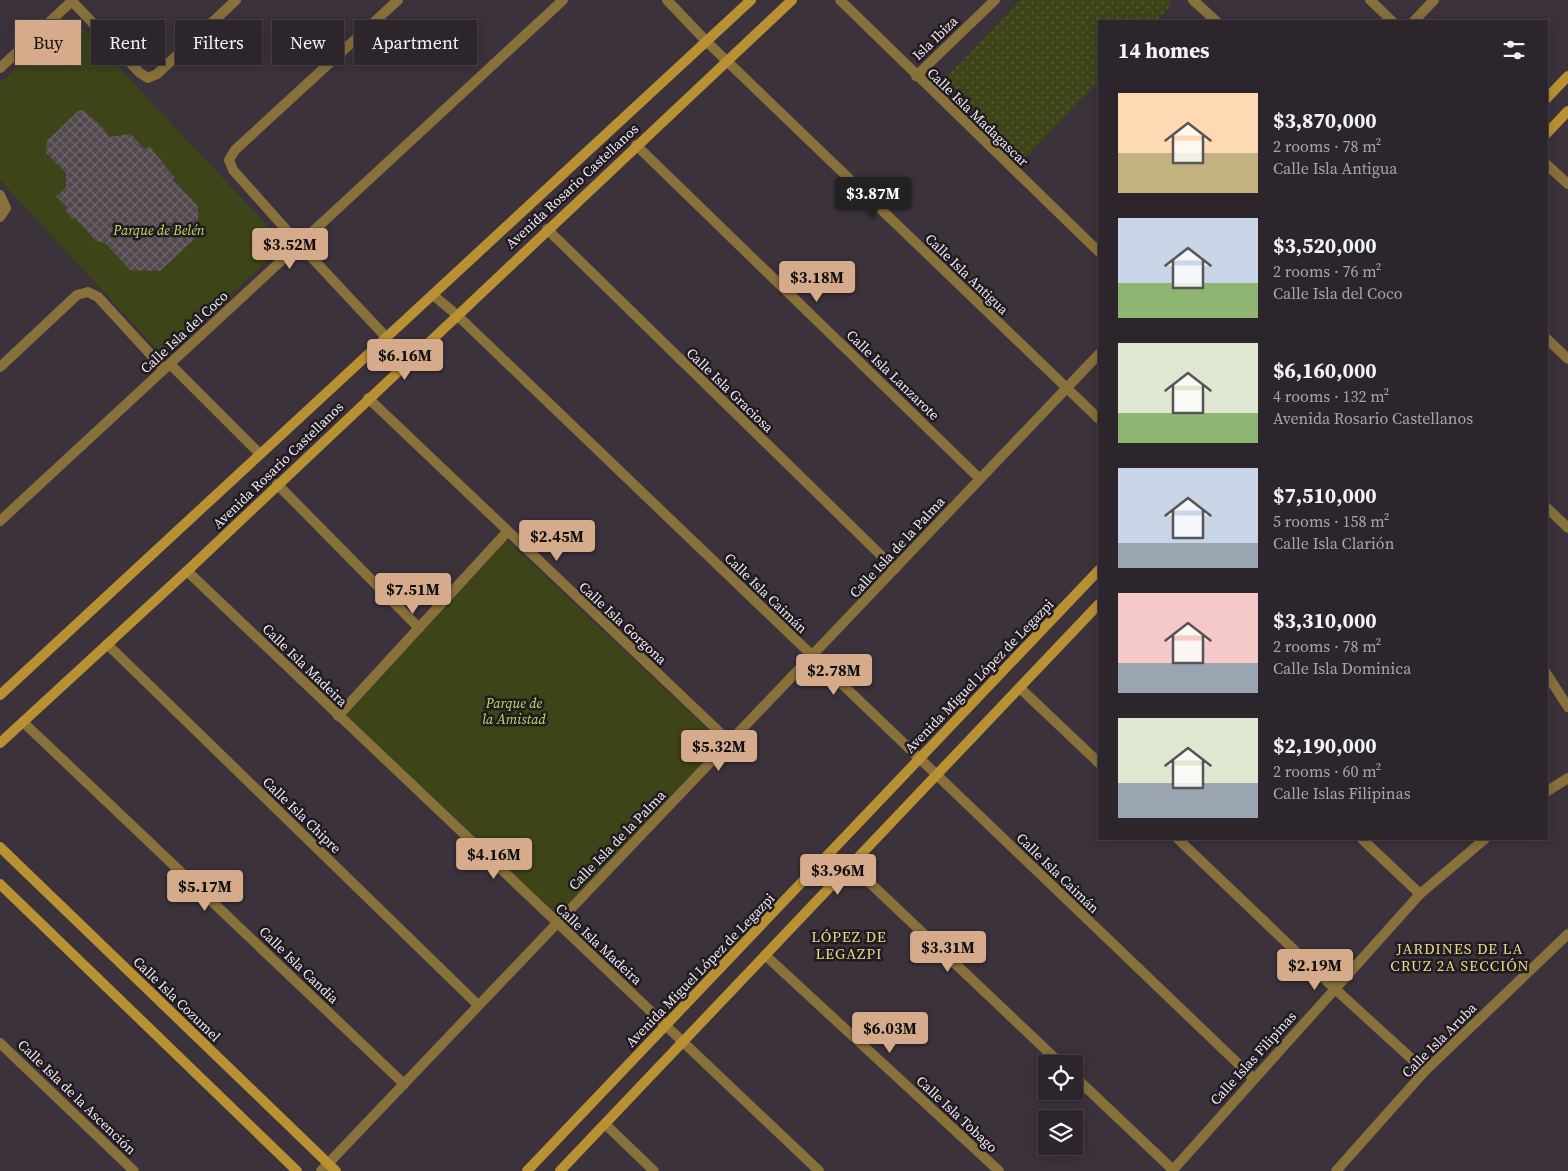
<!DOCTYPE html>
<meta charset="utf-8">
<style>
:root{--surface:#2c262c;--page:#383238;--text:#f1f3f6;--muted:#a6a5a9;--line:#484348;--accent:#d6ab8b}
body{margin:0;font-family:"Source Serif 4",serif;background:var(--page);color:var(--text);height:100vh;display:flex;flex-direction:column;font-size:19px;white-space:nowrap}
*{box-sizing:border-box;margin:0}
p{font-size:16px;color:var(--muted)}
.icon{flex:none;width:28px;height:28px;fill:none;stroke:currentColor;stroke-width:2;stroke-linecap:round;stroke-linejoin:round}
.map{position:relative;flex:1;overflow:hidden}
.drawer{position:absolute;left:1098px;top:20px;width:450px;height:820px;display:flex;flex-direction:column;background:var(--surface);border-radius:0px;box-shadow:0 2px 12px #0003,0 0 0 1px var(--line)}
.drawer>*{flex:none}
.hud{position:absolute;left:15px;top:20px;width:475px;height:45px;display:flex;gap:10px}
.tools{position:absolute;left:1038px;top:1055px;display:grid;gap:10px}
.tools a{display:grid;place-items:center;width:45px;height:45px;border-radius:0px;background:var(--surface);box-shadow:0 2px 12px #0003,0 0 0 1px var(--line);font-size:25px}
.price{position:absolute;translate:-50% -42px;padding:0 11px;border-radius:5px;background:var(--accent);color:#111;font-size:16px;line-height:32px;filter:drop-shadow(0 1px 2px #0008)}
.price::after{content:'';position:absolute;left:50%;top:30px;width:15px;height:11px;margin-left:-8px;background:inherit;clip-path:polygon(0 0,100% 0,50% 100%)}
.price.current{background:#222;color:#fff}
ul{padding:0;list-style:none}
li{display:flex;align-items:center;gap:15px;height:125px;padding:0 20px}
li span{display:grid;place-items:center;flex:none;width:140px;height:100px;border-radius:0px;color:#555}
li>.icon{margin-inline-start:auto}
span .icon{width:60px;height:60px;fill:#fffc;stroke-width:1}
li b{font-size:21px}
h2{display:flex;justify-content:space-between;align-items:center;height:60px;padding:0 20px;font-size:21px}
.pill{padding:0 18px;border-radius:0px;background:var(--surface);box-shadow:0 2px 12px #0003,0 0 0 1px var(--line);font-size:18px;line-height:45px}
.pill.current{background:var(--accent);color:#111}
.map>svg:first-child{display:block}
.grass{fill:url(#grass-dots)}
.green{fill:#3d4417}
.building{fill:url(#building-cross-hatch)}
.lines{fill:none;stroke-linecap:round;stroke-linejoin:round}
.street{stroke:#89713b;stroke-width:10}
.secondary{stroke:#b99133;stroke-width:10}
.labels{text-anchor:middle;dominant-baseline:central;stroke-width:5;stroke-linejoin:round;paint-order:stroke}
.street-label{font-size:14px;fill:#f1ebf1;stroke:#1f1b20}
.park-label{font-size:14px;font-style:italic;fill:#c6d963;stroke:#1f1b20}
.neighbourhood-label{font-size:15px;letter-spacing:1px;fill:#edd88a;stroke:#1f1b20}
</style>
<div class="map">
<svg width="1568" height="1171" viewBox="0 0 1568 1171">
<defs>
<pattern id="grass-dots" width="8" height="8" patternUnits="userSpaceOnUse" patternTransform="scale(1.25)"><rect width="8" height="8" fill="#3d4417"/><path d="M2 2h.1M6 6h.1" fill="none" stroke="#5a5f39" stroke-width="1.8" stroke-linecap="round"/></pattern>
<pattern id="building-cross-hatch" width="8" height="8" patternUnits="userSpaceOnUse" patternTransform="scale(1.25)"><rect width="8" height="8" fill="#54484f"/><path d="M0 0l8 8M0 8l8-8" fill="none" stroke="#6d6369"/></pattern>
</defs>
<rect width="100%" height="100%" fill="#3b323b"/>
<!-- grass -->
<path class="grass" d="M1020,0H1168L1172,4L1156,21H1099V81L1025,158L944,80Z"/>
<!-- green -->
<g class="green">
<path d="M72,18L285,244L164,357L0,180V83Z"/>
<path d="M507,540L722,743L557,916L345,716Z"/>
</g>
<!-- building -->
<path class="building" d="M83,110L103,128L109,137L131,134L144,149L150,147L175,178L173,180L198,206V236L160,271L130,270L105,243L96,241L74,217L72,219L65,210L68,208L56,196L66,187V173L46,153L47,141L78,111Z"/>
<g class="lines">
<!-- street -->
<g class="street">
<path d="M667,0L706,41L1099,419"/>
<path d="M840,0L1099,252"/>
<path d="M1193,0L1216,21"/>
<path d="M1370,0L1392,21"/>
<path d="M72,1L140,73L148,78L157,74L236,0"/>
<path d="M1414,21L1434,0"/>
<path d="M0,68L73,0"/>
<path d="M916,76L995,0"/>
<path d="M636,145L980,479"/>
<path d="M1546,164L1568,184"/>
<path d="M0,195L6,208L0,217"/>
<path d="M547,229L895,569"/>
<path d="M433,295L457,315L1253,1078"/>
<path d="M386,337L299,244L233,170L229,160L235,150L398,0"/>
<path d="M1546,338L1568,359"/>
<path d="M170,364L260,454"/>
<path d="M0,367L77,295L88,292L98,297L164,369"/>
<path d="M368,398L730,742"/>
<path d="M277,484L419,628"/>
<path d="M1546,507L1568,528"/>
<path d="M0,521L563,0"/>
<path d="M187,571L819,1171"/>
<path d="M107,644L478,1005"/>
<path d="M1546,673L1568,707"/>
<path d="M1020,688L1099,763"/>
<path d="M338,716L507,532"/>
<path d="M23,722L404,1084"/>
<path d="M1546,792L1568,778"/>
<path d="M1178,839L1334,988L1425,1071"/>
<path d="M1362,839L1420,894"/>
<path d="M851,865L1061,1064"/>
<path d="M765,955L999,1171"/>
<path d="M0,1043L134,1171"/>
<path d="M1074,1076L1173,1170"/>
<path d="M605,1124L654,1171"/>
<path d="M321,1171L1099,354"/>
<path d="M1172,1171L1420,894L1485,839"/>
<path d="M1336,1171L1425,1071L1568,934"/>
</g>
<!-- secondary -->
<g class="secondary">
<path d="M1546,99L1568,76"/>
<path d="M1546,134L1568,111"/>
<path d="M0,695L751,0"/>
<path d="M0,743L187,571L792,0"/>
<path d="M0,847L336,1171"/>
<path d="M0,884L297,1171"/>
<path d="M527,1171L1099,570"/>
<path d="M560,1171L1099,604"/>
</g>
</g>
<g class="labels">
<!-- street labels -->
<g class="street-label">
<text transform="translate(935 38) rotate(-44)">Isla Ibiza</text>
<text transform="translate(978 117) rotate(44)">Calle Isla Madagascar</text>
<text transform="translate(572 186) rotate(-43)">Avenida Rosario Castellanos</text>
<text transform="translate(967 274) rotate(44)">Calle Isla Antigua</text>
<text transform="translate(184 332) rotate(-43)">Calle Isla del Coco</text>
<text transform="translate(893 375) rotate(44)">Calle Isla Lanzarote</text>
<text transform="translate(730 390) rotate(44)">Calle Isla Graciosa</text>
<text transform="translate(278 465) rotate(-44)">Avenida Rosario Castellanos</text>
<text transform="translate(897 547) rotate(-47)">Calle Isla de la Palma</text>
<text transform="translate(766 593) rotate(44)">Calle Isla Caimán</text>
<text transform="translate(623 623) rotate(43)">Calle Isla Gorgona</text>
<text transform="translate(305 665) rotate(44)">Calle Isla Madeira</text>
<text transform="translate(979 676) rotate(-46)">Avenida Miguel López de Legazpi</text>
<text transform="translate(302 815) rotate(44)">Calle Isla Chipre</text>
<text transform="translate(617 840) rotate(-46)">Calle Isla de la Palma</text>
<text transform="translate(1058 873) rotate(44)">Calle Isla Caimán</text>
<text transform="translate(599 944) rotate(43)">Calle Isla Madeira</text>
<text transform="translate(299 965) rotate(44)">Calle Isla Candia</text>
<text transform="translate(700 970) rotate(-46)">Avenida Miguel López de Legazpi</text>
<text transform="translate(177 999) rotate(44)">Calle Isla Cozumel</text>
<text transform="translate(1439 1040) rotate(-45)">Calle Isla Aruba</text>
<text transform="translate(1253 1058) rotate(-48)">Calle Islas Filipinas</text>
<text transform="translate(77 1097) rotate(44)">Calle Isla de la Ascención</text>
<text transform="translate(957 1114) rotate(43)">Calle Isla Tobago</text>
</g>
<!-- park labels -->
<g class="park-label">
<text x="159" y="230">Parque de Belén</text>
<text x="514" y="703">Parque de<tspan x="514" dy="16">la Amistad</tspan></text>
</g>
<!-- neighbourhood labels -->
<g class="neighbourhood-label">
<text x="849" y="936">LÓPEZ DE<tspan x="849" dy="17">LEGAZPI</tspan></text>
<text x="1460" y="948">JARDINES DE LA<tspan x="1460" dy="17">CRUZ 2A SECCIÓN</tspan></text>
</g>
</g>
</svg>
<div class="tools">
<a><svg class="icon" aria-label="locate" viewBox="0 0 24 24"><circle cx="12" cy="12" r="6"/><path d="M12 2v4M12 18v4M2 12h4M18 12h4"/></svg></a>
<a><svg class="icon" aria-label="layers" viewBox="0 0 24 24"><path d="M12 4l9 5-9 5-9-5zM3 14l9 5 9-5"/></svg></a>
</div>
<b class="price current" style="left:873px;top:219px">$3.87M</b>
<b class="price" style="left:290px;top:270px">$3.52M</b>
<b class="price" style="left:817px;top:303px">$3.18M</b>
<b class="price" style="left:405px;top:381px">$6.16M</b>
<b class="price" style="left:557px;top:562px">$2.45M</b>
<b class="price" style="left:413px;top:615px">$7.51M</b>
<b class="price" style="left:834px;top:696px">$2.78M</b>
<b class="price" style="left:719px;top:772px">$5.32M</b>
<b class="price" style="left:494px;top:880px">$4.16M</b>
<b class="price" style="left:838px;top:896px">$3.96M</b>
<b class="price" style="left:205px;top:912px">$5.17M</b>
<b class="price" style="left:948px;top:973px">$3.31M</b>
<b class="price" style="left:1315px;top:991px">$2.19M</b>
<b class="price" style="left:890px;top:1054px">$6.03M</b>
<div class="hud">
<a class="pill current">Buy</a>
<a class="pill">Rent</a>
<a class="pill">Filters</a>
<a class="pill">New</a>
<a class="pill">Apartment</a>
</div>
<section class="drawer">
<h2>14 homes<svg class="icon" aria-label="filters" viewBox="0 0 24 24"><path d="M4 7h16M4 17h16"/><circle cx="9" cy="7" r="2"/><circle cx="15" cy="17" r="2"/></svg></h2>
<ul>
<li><span style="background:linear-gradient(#ffd9b3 60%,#c2b280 0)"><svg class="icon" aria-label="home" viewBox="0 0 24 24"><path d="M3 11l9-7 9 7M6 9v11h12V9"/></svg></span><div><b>$3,870,000</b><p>2 rooms · 78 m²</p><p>Calle Isla Antigua</p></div></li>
<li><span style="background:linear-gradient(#c9d6e8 65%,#8fb573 0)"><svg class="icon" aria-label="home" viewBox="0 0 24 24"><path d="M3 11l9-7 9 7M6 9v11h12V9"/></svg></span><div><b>$3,520,000</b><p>2 rooms · 76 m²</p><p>Calle Isla del Coco</p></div></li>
<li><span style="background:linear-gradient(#dfe7d0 70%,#8fb573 0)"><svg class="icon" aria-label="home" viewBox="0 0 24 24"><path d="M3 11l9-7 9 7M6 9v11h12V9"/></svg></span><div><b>$6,160,000</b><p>4 rooms · 132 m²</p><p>Avenida Rosario Castellanos</p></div></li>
<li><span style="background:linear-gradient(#c9d6e8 75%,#9aa5b1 0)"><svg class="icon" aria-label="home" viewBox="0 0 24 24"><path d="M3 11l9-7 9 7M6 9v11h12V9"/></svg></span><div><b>$7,510,000</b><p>5 rooms · 158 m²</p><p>Calle Isla Clarión</p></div></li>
<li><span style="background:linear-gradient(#f6c9c9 70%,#9aa5b1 0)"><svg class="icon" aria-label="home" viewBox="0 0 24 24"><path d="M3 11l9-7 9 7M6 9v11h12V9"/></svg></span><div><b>$3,310,000</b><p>2 rooms · 78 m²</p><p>Calle Isla Dominica</p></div></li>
<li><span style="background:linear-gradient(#dfe7d0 65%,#9aa5b1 0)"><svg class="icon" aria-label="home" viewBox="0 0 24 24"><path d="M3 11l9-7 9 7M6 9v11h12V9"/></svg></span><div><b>$2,190,000</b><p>2 rooms · 60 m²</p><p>Calle Islas Filipinas</p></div></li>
</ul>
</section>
</div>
